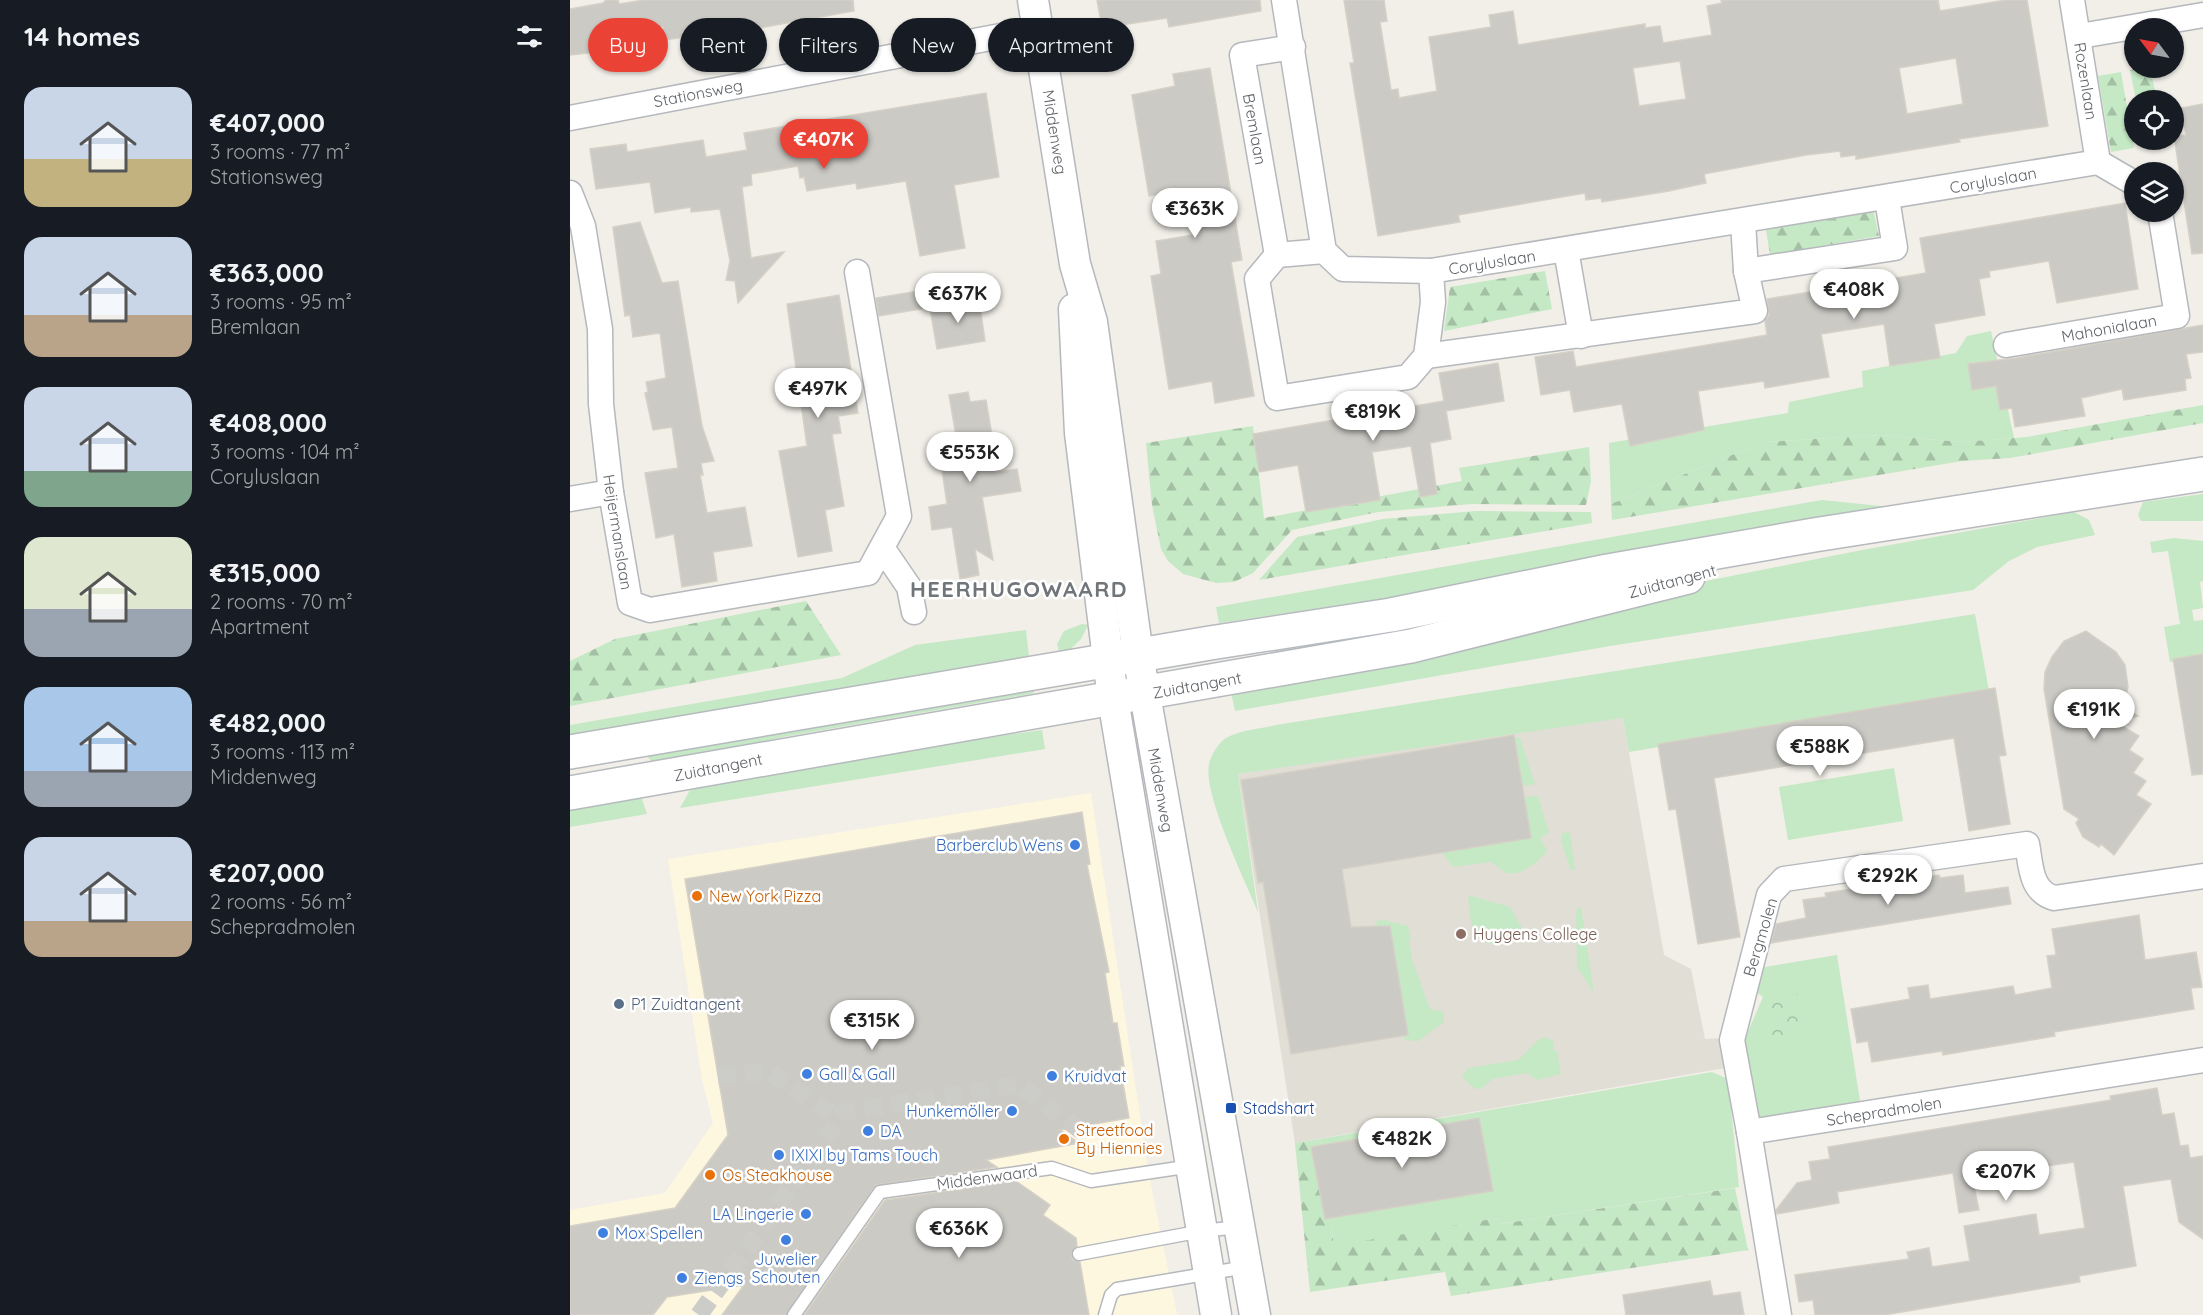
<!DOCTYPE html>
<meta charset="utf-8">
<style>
:root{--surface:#171b24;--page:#20242c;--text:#f1f3f6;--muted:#9ea1a6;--accent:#ea4335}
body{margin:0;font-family:Quicksand,sans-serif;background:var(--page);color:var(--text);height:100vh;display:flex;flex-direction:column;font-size:22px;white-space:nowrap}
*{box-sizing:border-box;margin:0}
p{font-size:20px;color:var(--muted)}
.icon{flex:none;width:33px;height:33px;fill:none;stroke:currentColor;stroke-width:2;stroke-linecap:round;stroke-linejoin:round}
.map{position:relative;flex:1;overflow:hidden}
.sheet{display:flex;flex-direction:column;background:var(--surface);width:570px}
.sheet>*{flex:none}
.banner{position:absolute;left:18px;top:18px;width:570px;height:54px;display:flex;gap:12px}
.needle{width:39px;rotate:302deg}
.tools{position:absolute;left:1554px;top:18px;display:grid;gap:12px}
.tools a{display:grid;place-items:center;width:60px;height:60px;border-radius:50%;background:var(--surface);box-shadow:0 2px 4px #0004;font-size:30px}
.price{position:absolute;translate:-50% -51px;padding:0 14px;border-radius:21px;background:#fff;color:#222;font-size:20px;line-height:39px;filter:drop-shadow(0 2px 3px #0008)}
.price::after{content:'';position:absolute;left:50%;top:36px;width:18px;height:14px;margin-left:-9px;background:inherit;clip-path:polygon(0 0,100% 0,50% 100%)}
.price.selected{background:var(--accent);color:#fff}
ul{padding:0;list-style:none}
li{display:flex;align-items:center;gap:18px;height:150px;padding:0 24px}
li span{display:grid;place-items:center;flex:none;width:168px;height:120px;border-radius:18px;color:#555}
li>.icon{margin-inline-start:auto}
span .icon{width:72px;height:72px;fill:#fffc;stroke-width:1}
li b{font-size:26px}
h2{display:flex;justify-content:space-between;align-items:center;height:72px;padding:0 24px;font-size:26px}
.pill{padding:0 21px;border-radius:27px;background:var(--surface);box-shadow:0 2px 4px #0004;font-size:21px;line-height:54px}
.pill.selected{background:var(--accent);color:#fff}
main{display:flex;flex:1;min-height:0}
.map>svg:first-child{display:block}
.commercial{fill:#fef7e0}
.education{fill:#e1ded6}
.grass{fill:#c5e8c5}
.forest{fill:url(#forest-firs)}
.park{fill:url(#park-crowns)}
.building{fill:#cccac5;stroke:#d6d1c6;stroke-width:1.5;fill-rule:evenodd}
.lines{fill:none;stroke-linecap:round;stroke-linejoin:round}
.pedestrian-tunnel{stroke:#ccccc8;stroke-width:18;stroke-dasharray:18 9;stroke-linecap:butt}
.service-casing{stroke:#b5b8bc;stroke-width:15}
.minor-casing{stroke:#b5b8bc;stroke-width:27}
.tertiary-casing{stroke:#b5b8bc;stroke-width:33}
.secondary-casing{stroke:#b6babf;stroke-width:36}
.service{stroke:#fff;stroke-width:12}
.minor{stroke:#fff;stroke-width:24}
.tertiary{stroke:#fff;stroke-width:30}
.secondary{stroke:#fff;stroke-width:33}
.shop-dot{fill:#3f7fe0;stroke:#fff;stroke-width:2}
.food-dot{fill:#e8710a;stroke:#fff;stroke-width:2}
.education-dot{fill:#8d6e63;stroke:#fff;stroke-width:2}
.service-dot{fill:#5c6f8a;stroke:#fff;stroke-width:2}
.transit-dot{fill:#1a4fb4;stroke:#fff;stroke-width:2}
.labels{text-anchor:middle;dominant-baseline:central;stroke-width:5;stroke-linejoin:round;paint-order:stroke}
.street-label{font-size:16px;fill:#5f6368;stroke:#fff}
.shop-label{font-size:16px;fill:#366cbe;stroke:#fff;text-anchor:start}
.food-label{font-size:16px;fill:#c56008;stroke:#fff;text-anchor:start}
.education-label{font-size:16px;fill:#785e54;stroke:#fff;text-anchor:start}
.service-label{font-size:16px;fill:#4e5e75;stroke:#fff;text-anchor:start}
.transit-label{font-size:16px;fill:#164399;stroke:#fff;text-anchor:start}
.district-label{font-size:22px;font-weight:bold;letter-spacing:1.5px;fill:#70757a;stroke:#fff}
</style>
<main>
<section class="sheet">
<h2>14 homes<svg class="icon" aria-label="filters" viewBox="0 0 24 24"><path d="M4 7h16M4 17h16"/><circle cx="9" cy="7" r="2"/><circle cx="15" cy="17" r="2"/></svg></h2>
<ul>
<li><span style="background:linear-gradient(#c9d6e8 60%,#c2b280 0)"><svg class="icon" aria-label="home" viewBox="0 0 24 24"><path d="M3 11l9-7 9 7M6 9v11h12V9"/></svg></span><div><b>€407,000</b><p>3 rooms · 77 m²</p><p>Stationsweg</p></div></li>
<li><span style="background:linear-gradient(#c9d6e8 65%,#b9a48a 0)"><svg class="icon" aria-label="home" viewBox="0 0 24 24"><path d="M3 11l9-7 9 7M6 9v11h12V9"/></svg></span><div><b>€363,000</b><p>3 rooms · 95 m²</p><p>Bremlaan</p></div></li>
<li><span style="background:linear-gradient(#c9d6e8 70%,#7fa58c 0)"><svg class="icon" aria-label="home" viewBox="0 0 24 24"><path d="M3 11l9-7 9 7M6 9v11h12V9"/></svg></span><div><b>€408,000</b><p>3 rooms · 104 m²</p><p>Coryluslaan</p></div></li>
<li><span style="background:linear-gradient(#dfe7d0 60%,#9aa5b1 0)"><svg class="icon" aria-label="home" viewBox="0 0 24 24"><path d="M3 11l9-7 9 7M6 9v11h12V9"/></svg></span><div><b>€315,000</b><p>2 rooms · 70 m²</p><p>Apartment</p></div></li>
<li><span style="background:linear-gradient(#a9c7e8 70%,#9aa5b1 0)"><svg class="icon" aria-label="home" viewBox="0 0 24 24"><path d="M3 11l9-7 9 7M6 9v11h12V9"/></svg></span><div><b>€482,000</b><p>3 rooms · 113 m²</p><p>Middenweg</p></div></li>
<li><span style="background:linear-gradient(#c9d6e8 70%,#b9a48a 0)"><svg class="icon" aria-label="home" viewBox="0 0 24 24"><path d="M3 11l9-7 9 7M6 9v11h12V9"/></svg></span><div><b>€207,000</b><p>2 rooms · 56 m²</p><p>Schepradmolen</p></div></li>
</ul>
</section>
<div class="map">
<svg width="1633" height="1315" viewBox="0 0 1633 1315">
<defs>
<pattern id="forest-firs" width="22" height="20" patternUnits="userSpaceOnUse" patternTransform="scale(1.5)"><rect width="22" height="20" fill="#c5e8c5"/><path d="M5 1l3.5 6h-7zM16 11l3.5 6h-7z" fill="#a3c0a4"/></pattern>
<pattern id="park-crowns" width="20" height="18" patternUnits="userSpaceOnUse" patternTransform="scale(1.5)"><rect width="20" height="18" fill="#c5e8c5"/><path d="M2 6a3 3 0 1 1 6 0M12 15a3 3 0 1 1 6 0" fill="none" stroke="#a3c0a4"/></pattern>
</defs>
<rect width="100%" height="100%" fill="#f1efe8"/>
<!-- commercial -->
<path class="commercial" d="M521,793L579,1175L607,1315H0V1210L95,1193L143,1123L132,1079L98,859Z"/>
<!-- education -->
<path class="education" d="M1053,718L1094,955L1121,969L1135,1039L1152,1038L1155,1068L725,1143L668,774L949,731Z"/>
<!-- grass -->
<g class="grass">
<path d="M1421,331L1444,438L1391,442L1311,435L1194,442L1041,504L1039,443L1218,413L1219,402L1293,387L1292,371L1386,353L1397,336Z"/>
<path d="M1633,494V521H1571L1568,515L1573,502Z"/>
<path d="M1252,500L1320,507L1026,567L649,623L646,607Z"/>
<path d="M1504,512L1519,520L1525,535L1467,547L1439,561L1403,590L1040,646L665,711L660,687L1101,588L1292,550Z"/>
<path d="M1604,538L1633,541V581L1630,582L1633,608L1622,610L1624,621L1633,620V656L1600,662L1594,627L1610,624L1598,551L1582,553L1580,542Z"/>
<path d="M1405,614L1419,691L1059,752L1053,718L668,774L688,912C675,880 633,795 639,764C641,755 647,746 653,740C666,730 690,729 706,725Z"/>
<path d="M512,624L518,625L511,639L491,658L487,644L494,631Z"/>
<path d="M456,630L460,667L0,740V725L272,678L345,645Z"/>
<path d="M463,685L464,693L460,694L213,737L86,767L76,755Z"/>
<path d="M472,730L475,749L110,808L120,790L132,779Z"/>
<path d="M945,737L950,738L965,784L953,786Z"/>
<path d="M1324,768L1333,821L1218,840L1209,787Z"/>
<path d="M71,796L77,814L0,827V802Z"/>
<path d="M968,796L979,833L970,838L977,850C972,860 949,877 937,873C931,871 926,865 921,862L883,867L872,853L961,838L955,797Z"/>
<path d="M1000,832L1005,870H1001L991,842L992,833Z"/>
<path d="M898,895L940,907L952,928L949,941C941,944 934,945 925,944C899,943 900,915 898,895Z"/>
<path d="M1011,907L1024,993L1007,967L1006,915L1007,909Z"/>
<path d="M809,919L838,926L841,938L839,939L842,959L858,1004L862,1010L872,1011L874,1014V1022L848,1041L835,1040L833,1035L820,926H804Z"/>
<path d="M1267,955L1290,1101L1188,1118L1174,1041L1193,997L1182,989L1188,968Z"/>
<path d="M976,1037L984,1042L983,1051H987L991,1074L967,1080L957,1073L922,1079C907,1094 907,1091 892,1077L898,1068L948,1060L968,1040Z"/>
<path d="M1142,1072L1158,1079L1169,1187L929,1224L928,1218L764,1247L750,1139Z"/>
</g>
<!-- forest -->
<g class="forest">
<path d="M1580,68L1587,100H1566L1560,70Z"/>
<path d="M1551,72L1564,148L1541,152L1528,76Z"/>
<path d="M1303,209L1309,236L1200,255L1196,230Z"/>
<path d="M975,271L982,309L874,331L880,287Z"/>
<path d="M1633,405V423L1440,458L1392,461L1042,520L1041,504L1194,442L1311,435L1391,442L1457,437Z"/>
<path d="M683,426L694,518L892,481L889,468L1019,447L1021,481L1016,505L901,504L808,512L722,530L683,573L664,582L646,583L613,574L598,561L591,549L582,505L576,443Z"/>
<path d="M906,511L1021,512L1022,523L689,580L727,537L813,519Z"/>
<path d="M236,601L271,655L0,706V661L45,639Z"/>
<path d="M750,1139L764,1246L928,1218L930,1224L1165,1188L1178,1250L881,1296L875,1272L740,1292L725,1143Z"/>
</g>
<!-- park -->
<path class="park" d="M1229,994L1231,1038L1202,1040L1200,996Z"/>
<!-- building -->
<g class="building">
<path d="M36,0H48L49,4L74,0H283L284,11L173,31V36L153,39L149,32L95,40L93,26L53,32L56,49L0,55V9L33,3Z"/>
<path d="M527,0H690L691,11L599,27L597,18L532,28Z"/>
<path d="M774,0H814L817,21L810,22L821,90L828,89L829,98L867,91L859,37L921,27L919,15L943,11L948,45L1075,24V28L1090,26L1093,43L1142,35L1137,6L1152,3L1151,0H1368L1370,11L1436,0H1457L1478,126L1389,139L1390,142L1286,159V155L1271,157L1270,151L1236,155L1134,174L1136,183L1099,191L1032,202L1031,198L1016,200L1015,193L888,215L890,222L808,236L780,63H784ZM1386,58L1393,104L1337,114L1329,68ZM1110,61L1116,99L1069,106L1063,68Z"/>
<path d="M640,68L672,260L661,262L684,396L645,403L642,381L599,389L581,276L591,274L586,241L629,234L622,189L579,196L562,95L605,86L603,74Z"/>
<path d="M416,93L429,177L384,185L395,248L350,256L336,181L287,189L286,183L237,191L234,177L230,178L228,166L181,174L182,185L172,187L181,258L214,252L168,303L165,281L156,280L160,261L150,209L121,212V207L85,213L80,182L26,189L20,149L56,144L57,152L133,140L136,157L177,150L174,133Z"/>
<path d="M1633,104V253L1622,254L1604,136L1616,135L1611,108Z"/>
<path d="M1555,203L1568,289L1487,303L1479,261L1419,271L1420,277L1409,279L1415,315L1364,324L1370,358L1320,366L1314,324L1251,334L1259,377L1195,388L1194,381L1128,391L1134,430L1060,446L1052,404L1004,412L1000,390L971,395L965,357L1003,351L1006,367L1197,335L1195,321L1199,315L1197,299L1356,273L1350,238Z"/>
<path d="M70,222L92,283L108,281L132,426L144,461L131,463L133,475H130L137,513L175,507L182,546L143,552L147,581L112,587L104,534L86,538L75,473L108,468L102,427L83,430L75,393L78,392L76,382L96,378L90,333L63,337L60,315L55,316L43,227Z"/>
<path d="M366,288L369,306L309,316L306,298Z"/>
<path d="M269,295L288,413L268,416L271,433L262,434L274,506L255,510L262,551L228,557L209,451L237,446L217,304Z"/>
<path d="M409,300L415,341L367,349L360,308Z"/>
<path d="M1633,325V352L1616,354L1621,378L1615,379L1616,390L1554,400L1552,389L1511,398L1515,416L1445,427L1442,408L1430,410L1426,386L1402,390L1398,364L1446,358Z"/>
<path d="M928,363L934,401L876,411L881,439L860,443L867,494L850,497L841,446L802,452L810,500L736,512L728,465L689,472L683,434L874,401L869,373Z"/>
<path d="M398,392L400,402L416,400L428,472L447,469L451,491L412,497L423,560L405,549L409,575L390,579L382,527L362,530L359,507L377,504L369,450L388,447L379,395Z"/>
<path d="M1516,631L1546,652L1555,665L1558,687L1553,707L1568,716L1545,722L1569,736L1559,750L1573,759L1563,773L1576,781L1566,795L1581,804L1544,855L1531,844L1529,847L1513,837L1506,823L1509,819L1494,809L1474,689L1475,672L1482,657L1494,641Z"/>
<path d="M1633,654V774L1622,775L1603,659Z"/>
<path d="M1425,688L1436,755L1429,756L1440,824L1399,831L1384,738L1144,778L1170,937L1128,944L1106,809L1099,810L1088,744Z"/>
<path d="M944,735L961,838L772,869L781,927L820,926L838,1035L721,1054L693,882L688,883L671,780Z"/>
<path d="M512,812L520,864L517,865L539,972L535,973L543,1023H547L554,1066H550L559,1118L490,1130L509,1143L416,1160L427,1167L306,1185L216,1315H152L174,1285L97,1297L83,1315H0V1226L105,1208L158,1135L115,879Z"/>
<path d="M1369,875L1370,878L1393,875L1395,893L1438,887L1441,904L1201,943L1206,924L1236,918L1233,900L1256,897L1255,893Z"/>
<path d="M1569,915L1575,960L1626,952L1632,987L1621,988L1624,1009L1484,1032L1485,1036L1373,1055L1372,1051L1302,1062L1298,1041L1287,1043L1281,1009L1340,999L1338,988L1358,985L1360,999L1443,986L1445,995L1482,988L1477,956L1486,955L1482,929Z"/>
<path d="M1587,1088L1592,1115L1604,1113L1610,1146L1618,1145L1620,1158L1633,1156V1239L1609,1222L1601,1179L1553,1186L1566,1266L1509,1276L1510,1282L1314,1315H1245L1243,1300L1229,1302L1225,1275L1339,1259L1337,1252L1359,1248L1362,1267L1400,1261L1394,1226L1466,1214L1469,1235L1515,1228L1504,1162L1402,1177L1409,1210L1389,1213L1383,1173L1267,1192L1269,1203L1207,1214L1206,1210L1227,1183L1242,1180L1239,1162L1260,1159L1258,1147L1541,1100L1540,1096Z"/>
<path d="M909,1118L923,1191L755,1219L741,1147Z"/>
<path d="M446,1181L480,1205L473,1215L506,1238L507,1246L501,1255L503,1260L510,1262L519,1315H234L315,1200Z"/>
<path d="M1140,1281L1143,1296L1170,1292L1174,1315H1056L1053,1295Z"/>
</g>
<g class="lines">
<!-- pedestrian-tunnel -->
<g class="pedestrian-tunnel">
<path d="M148,1077L198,1071L269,1119"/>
<path d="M129,1315L274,1112L449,1085L516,1134"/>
</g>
<defs>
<g id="service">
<path d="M509,1254L632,1231L669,1227"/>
<path d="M224,1315L310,1192L482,1168L521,1181L622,1166"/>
<path d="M535,1315L541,1295L547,1289L676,1267"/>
</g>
<g id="minor">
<path d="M714,0L754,251L773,269L861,271"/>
<path d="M1502,0L1528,162"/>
<path d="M1510,36L1633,15"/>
<path d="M0,118L468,29"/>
<path d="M1528,162L1564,183"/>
<path d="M0,193L13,226L30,329L31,404L41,492L60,603L80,610L298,573L329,516L287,272"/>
<path d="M996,250L1011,336"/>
<path d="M754,251L707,255L687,279L707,398L838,377L856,356L863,302L861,271L1528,162"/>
<path d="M707,255L672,55L723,47"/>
<path d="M1176,271L1325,248L1317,199"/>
<path d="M1436,345L1607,316L1590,212"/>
<path d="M856,356L1185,311L1176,271L1173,222"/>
<path d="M0,499L41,492"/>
<path d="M313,549L339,587L344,612"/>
<path d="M1179,1132L1162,1040L1199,895L1214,879L1457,844C1461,865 1460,891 1484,898L1633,876"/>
<path d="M1209,1315L1179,1132L1633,1060"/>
</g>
<g id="tertiary">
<path d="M463,0L505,264L522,322L568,655L685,1315"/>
<path d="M504,309L510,433L543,699L646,1315"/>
</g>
<g id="secondary">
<path d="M0,752L640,643L821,615L1038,571L1244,535L1633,474"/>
<path d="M0,793L841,646L1118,577"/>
</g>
</defs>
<!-- service casing -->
<use href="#service" class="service-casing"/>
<!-- minor casing -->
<use href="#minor" class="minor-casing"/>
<!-- tertiary casing -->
<use href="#tertiary" class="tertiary-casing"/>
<!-- secondary casing -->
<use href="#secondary" class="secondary-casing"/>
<!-- service -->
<use href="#service" class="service"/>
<!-- minor -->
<use href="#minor" class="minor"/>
<!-- tertiary -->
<use href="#tertiary" class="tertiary"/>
<!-- secondary -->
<use href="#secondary" class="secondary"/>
</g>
<!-- markers -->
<g class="shop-dot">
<circle cx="505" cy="845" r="6"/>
<circle cx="237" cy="1074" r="6"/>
<circle cx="482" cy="1076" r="6"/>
<circle cx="442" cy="1111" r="6"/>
<circle cx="298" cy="1131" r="6"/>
<circle cx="209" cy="1155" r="6"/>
<circle cx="236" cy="1214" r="6"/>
<circle cx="33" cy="1233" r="6"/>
<circle cx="216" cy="1240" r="6"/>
<circle cx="112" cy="1278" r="6"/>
</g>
<g class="food-dot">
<circle cx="127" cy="896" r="6"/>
<circle cx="494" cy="1139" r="6"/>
<circle cx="140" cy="1175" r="6"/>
</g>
<circle class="education-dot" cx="891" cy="934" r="6"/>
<circle class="service-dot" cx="49" cy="1004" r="6"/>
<rect class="transit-dot" x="655" y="1102" width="12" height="12" rx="3"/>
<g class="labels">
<!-- street labels -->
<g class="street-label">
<text transform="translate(1516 81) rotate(81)">Rozenlaan</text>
<text transform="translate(128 93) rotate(-11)">Stationsweg</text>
<text transform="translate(685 129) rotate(80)">Bremlaan</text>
<text transform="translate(485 132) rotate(81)">Middenweg</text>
<text transform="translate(1423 180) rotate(-10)">Coryluslaan</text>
<text transform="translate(922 262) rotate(-9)">Coryluslaan</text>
<text transform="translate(1539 328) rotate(-10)">Mahonialaan</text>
<text transform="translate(48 532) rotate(81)">Heijermanslaan</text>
<text transform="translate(1102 581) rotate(-15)">Zuidtangent</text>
<text transform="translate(627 685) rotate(-10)">Zuidtangent</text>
<text transform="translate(148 767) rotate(-11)">Zuidtangent</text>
<text transform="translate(591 790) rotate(80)">Middenweg</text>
<text transform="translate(1190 937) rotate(-73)">Bergmolen</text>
<text transform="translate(1314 1111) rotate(-9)">Schepradmolen</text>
<text transform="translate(417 1177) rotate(-8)">Middenwaard</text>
</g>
<!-- shop labels -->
<g class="shop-label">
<text x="493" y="845" text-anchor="end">Barberclub Wens</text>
<text x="249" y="1074">Gall &amp; Gall</text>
<text x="494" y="1076">Kruidvat</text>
<text x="430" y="1111" text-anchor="end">Hunkemöller</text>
<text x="310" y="1131">DA</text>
<text x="221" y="1155">IXIXI by Tams Touch</text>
<text x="224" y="1214" text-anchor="end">LA Lingerie</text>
<text x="45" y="1233">Mox Spellen</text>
<text x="216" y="1259" text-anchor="middle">Juwelier<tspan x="216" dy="18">Schouten</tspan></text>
<text x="124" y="1278">Ziengs</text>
</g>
<!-- food labels -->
<g class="food-label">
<text x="139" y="896">New York Pizza</text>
<text x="506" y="1130">Streetfood<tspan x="506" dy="18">By Hiennies</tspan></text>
<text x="152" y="1175">Os Steakhouse</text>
</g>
<!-- education labels -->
<g class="education-label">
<text x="903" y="934">Huygens College</text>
</g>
<!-- service labels -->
<g class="service-label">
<text x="61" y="1004">P1 Zuidtangent</text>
</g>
<!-- transit labels -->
<g class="transit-label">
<text x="673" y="1108">Stadshart</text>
</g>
<!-- district labels -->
<g class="district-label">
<text x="449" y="589">HEERHUGOWAARD</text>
</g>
</g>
</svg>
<div class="tools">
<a><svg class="needle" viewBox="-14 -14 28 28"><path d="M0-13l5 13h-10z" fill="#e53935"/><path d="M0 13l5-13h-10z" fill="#9ea1a6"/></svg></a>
<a><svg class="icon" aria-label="locate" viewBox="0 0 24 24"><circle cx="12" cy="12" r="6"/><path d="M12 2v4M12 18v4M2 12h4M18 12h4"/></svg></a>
<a><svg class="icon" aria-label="layers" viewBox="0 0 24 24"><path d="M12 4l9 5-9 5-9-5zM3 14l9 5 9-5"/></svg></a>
</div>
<b class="price selected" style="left:254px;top:170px">€407K</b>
<b class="price" style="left:625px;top:239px">€363K</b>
<b class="price" style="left:1284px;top:320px">€408K</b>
<b class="price" style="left:388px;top:324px">€637K</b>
<b class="price" style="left:248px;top:419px">€497K</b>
<b class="price" style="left:803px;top:442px">€819K</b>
<b class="price" style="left:400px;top:483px">€553K</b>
<b class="price" style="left:1524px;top:740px">€191K</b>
<b class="price" style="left:1250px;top:777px">€588K</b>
<b class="price" style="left:1318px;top:906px">€292K</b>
<b class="price" style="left:302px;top:1051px">€315K</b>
<b class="price" style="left:832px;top:1169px">€482K</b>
<b class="price" style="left:1436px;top:1202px">€207K</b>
<b class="price" style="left:389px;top:1259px">€636K</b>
<div class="banner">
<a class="pill selected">Buy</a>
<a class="pill">Rent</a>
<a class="pill">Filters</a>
<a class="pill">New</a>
<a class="pill">Apartment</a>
</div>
</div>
</main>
